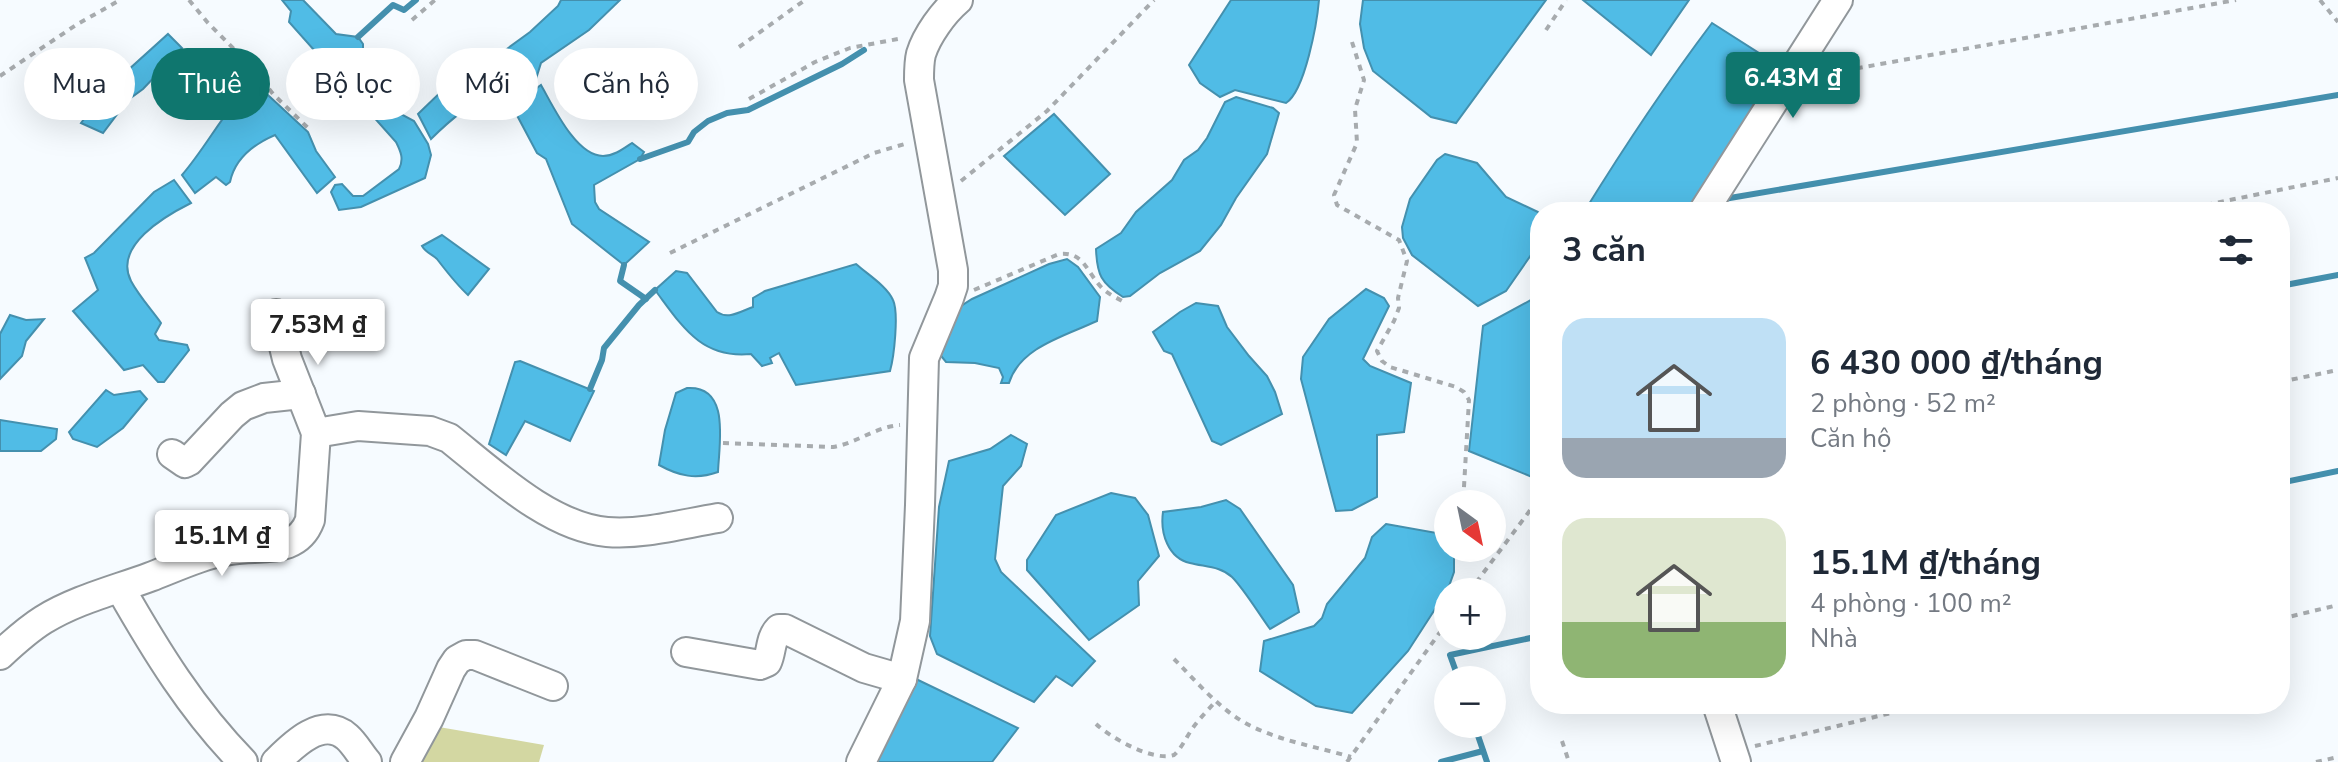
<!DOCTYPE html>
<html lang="vi">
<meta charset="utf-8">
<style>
:root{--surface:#fff;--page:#f2f2f3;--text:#1f2937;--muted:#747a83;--accent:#0f766e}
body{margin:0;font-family:"Nunito Sans",sans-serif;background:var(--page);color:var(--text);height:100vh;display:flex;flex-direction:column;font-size:30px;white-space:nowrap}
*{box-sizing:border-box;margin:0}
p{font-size:26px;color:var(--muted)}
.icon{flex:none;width:44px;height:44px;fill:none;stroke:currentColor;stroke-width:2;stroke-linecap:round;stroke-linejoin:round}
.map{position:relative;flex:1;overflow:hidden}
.sheet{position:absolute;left:1530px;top:202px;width:760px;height:512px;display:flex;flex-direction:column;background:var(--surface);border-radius:32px;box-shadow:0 8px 32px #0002}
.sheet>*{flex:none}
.top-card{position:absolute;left:24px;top:48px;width:760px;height:72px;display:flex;gap:16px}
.needle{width:52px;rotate:147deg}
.controls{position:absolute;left:1434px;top:490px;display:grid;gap:16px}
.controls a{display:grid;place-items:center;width:72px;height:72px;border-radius:50%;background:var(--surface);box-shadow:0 8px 32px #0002;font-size:40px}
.price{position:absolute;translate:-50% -68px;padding:0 18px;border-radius:8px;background:#fff;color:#222;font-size:26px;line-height:52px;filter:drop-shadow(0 2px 4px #0008)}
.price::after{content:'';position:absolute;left:50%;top:48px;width:24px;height:18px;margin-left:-12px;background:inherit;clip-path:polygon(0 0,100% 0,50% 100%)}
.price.on{background:var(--accent);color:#fff}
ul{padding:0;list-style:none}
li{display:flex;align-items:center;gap:24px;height:200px;padding:0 32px}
li span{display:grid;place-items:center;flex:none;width:224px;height:160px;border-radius:24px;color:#555}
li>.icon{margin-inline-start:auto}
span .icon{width:96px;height:96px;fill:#fffc;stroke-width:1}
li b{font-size:34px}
h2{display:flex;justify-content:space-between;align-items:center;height:96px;padding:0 32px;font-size:34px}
.tag{padding:0 28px;border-radius:36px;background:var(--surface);box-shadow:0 8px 32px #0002;font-size:28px;line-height:72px}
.tag.on{background:var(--accent);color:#fff}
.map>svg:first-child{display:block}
.green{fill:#d3d7a2}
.water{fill:#50bce6;stroke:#4490ae;stroke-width:2}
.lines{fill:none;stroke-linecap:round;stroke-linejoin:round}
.stream{stroke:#4490ae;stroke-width:6}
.minor-casing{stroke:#91979b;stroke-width:32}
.path{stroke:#a7abae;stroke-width:4;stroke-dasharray:6 6;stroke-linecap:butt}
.minor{stroke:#fff;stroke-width:28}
</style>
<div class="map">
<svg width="2338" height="762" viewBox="0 0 2338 762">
<rect width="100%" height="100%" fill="#f6fbff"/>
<!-- green -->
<path class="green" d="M433,726L544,745L539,762H412Z"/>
<!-- water -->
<g class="water">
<path d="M282,0H303L336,34L358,37L363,44V67L372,82L397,112L414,121L428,144L431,155L425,178L361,207L339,210L331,192L335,185L342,184L353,196H363L399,169C404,159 401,152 396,142L289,22L291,11Z"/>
<path d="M561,0H620L589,30L541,63L536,79L509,99L492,93C469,104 449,121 431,139L418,114L448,85L478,70L530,32L558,6Z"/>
<path d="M1231,0H1319C1317,23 1305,91 1286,103L1235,90L1220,97L1200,83L1189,65Z"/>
<path d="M1363,0H1546L1456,123L1431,117L1373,71L1364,48L1360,24Z"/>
<path d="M1583,0H1689L1651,55Z"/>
<path d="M1712,23L1762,55L1755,74L1770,91L1694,212H1584C1624,147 1666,84 1712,23Z"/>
<path d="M168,34L182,48L143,89L128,100L103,133L81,123L106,90Z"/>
<path d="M251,84H256L308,132L316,151L335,177L317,193L275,135C254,144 235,158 230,182L226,185L216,177L195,193L182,175C207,146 224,111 251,84Z"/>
<path d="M541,85C553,106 576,156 603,156C614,156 623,149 632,143L644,152L640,159L594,185L595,202L599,209L649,242L624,265L572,224L546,159L537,153L512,106Z"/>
<path d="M1236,97L1273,108L1279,113L1267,154L1236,198L1221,225L1200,251L1160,273L1130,296L1123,297C1101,283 1097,275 1096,249L1121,233L1136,212L1172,180L1184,160L1198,150L1207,138L1225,102Z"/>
<path d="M1054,114L1110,174L1065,215L1004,156Z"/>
<path d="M1445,154L1477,163L1506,197L1540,213V242L1506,291L1478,306L1412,255L1403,238L1402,227L1410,199L1437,160Z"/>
<path d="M174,180L191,203C165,216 113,246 131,281C139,296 151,309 161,323L155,334L159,340L187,345L189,350L164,382H158L143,365L124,370L73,311L98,290L85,258L94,253L154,192Z"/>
<path d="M442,235L489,269L468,295C456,284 447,272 437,259C432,254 426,253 422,246Z"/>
<path d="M1067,259L1078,267L1100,297L1097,321C1065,336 1020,347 1009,383H1001L1003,377L999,368L975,363L946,362L937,351L948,338L958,308L972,299L1049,264Z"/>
<path d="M856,264C867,274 887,286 893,300C899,313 894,357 890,371L796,385L779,353L770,358L772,363L762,366L751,354C701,359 682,326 655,290L676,271L687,273L717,312C729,320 741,311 753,307V298L765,291Z"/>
<path d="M1366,289L1384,298L1389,306L1363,359L1370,366L1411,383L1404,432L1377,435V497L1352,510L1336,511L1301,379L1303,357L1329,319Z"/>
<path d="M1540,290V465L1532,477L1469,451L1483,326L1531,300Z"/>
<path d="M1196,303L1218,306L1227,327L1249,356L1267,376L1275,392L1282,414L1221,445L1212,441L1172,354L1164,351L1153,332L1180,312Z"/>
<path d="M10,315L26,320L44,319L26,341L22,356L0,379V334Z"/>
<path d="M520,361L594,391L570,441L525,421L506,455L489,444L515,362Z"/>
<path d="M687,388C731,385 719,444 718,472C696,480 679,476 659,465L665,430L676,393Z"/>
<path d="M106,390L114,395L140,391L147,399L123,428L97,447L73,439L69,432Z"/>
<path d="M0,420L57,429L56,439L41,451H0Z"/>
<path d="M1011,435L1027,444L1021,466L1003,486L995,559L1001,572L1095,661L1072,686L1056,676L1034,702L937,654L930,636L939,507L949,461L990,449Z"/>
<path d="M1111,493L1135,498L1148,515L1159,556L1138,581L1139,605L1089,640L1027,570V560L1056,515Z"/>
<path d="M1226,500L1240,509L1293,585L1299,612L1270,629C1259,614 1244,589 1232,577C1220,566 1205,567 1190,563C1168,558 1160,533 1163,512L1201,507Z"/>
<path d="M1386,524L1448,535V548H1454V572L1448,589L1408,651L1352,713L1316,706L1260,671L1264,641L1314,626L1322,618L1327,604L1365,558L1372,537Z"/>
<path d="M916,679L1018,728L992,762H873Z"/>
</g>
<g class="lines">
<!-- stream -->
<g class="stream">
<path d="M358,37L393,5L404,10L416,0"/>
<path d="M640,159L688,142L694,132L708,121L727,113L748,110L842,64L864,50"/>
<path d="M1722,202L1724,199L2338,95"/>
<path d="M624,265L620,281L646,299"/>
<path d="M2280,286L2338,275"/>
<path d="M590,389L602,360L604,348L639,305L655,290"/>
<path d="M2280,483L2338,471"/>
<path d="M1459,680L1450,655L1540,636"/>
<path d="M1474,724L1487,762"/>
<path d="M1441,762L1483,751"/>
</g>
<defs>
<g id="minor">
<path d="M1703,212L1838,0"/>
<path d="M316,433L358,426L430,431L449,438C493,473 550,527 607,532C643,535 682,524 718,518"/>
<path d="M172,454L185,463L189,461L232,415L243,406L264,398L301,394"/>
<path d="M120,588C156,651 192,710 243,762"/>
<path d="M686,652L760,665L767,662C772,651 770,638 779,629H785L864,668L902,679"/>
<path d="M0,655C14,642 27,630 43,620C75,600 115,590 150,577C176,567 203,554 231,550C262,545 297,555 310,520L316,433L287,359L276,314"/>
<path d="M1717,704L1736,762"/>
<path d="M276,762C292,746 322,715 347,737C355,744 360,754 367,762"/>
<path d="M405,762L429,718L451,669L457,660L466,655H475L553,686"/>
<path d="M861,762L902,679L915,621L920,505L924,358L949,298L953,286V270L919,80C919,72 919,62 921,54C927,35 943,13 958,0"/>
</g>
</defs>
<!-- minor casing -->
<use href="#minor" class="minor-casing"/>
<!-- path -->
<g class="path">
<path d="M189,0L208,23L250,65L273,94L308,128"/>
<path d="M2320,0L2338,22"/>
<path d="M412,20L435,0"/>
<path d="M1546,30L1566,0"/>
<path d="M1352,42L1364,80L1355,109L1357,143L1334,195L1337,205L1399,240L1407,261L1398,298L1399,308L1394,321L1377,351L1382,361L1390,367L1456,387L1464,392L1469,400L1463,504"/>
<path d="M739,47L805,0"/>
<path d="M1821,70L1842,71L2236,0"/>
<path d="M0,76L76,25L120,0"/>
<path d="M749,99L815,62L850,48L903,38"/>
<path d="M961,181L1047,111L1154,0"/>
<path d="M2171,212L2338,178"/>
<path d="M670,253L874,153L908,143"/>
<path d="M974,290L1059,254C1084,251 1087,273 1102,288C1108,294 1117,298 1124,302"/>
<path d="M2280,382L2338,370"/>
<path d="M723,443L833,447C857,443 875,427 900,425"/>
<path d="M1469,592L1540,497"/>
<path d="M2280,619L2338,605"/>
<path d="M1174,659C1197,682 1220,710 1249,725C1280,741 1318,747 1351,757"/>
<path d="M1096,724C1111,738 1153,762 1174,755C1181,749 1186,738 1192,729C1199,719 1208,710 1216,701"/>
<path d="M1562,741L1569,762"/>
<path d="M1755,746L1928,704"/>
<path d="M1347,762L1448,621"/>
<path d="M2316,762L2338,757"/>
</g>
<!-- minor -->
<use href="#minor" class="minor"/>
</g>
</svg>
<div class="controls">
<a><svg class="needle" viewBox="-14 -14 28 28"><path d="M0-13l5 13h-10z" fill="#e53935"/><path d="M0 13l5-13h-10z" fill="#747a83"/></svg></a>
<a>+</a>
<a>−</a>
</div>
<b class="price on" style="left:1793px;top:120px">6.43M ₫</b>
<b class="price" style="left:318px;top:367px">7.53M ₫</b>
<b class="price" style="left:222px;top:578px">15.1M ₫</b>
<div class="top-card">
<a class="tag">Mua</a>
<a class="tag on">Thuê</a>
<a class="tag">Bộ lọc</a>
<a class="tag">Mới</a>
<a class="tag">Căn hộ</a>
</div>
<section class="sheet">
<h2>3 căn<svg class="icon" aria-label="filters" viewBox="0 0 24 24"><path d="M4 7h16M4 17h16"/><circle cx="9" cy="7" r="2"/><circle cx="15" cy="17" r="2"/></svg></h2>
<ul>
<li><span style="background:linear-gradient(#bfe0f5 75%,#9aa5b1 0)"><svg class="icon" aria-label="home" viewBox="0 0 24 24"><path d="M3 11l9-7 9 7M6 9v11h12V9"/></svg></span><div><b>6 430 000 ₫/tháng</b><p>2 phòng · 52 m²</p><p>Căn hộ</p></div></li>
<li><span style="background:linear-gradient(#dfe7d0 65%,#8fb573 0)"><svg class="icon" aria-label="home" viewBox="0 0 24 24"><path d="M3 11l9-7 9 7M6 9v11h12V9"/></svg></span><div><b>15.1M ₫/tháng</b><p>4 phòng · 100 m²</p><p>Nhà</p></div></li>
</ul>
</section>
</div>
